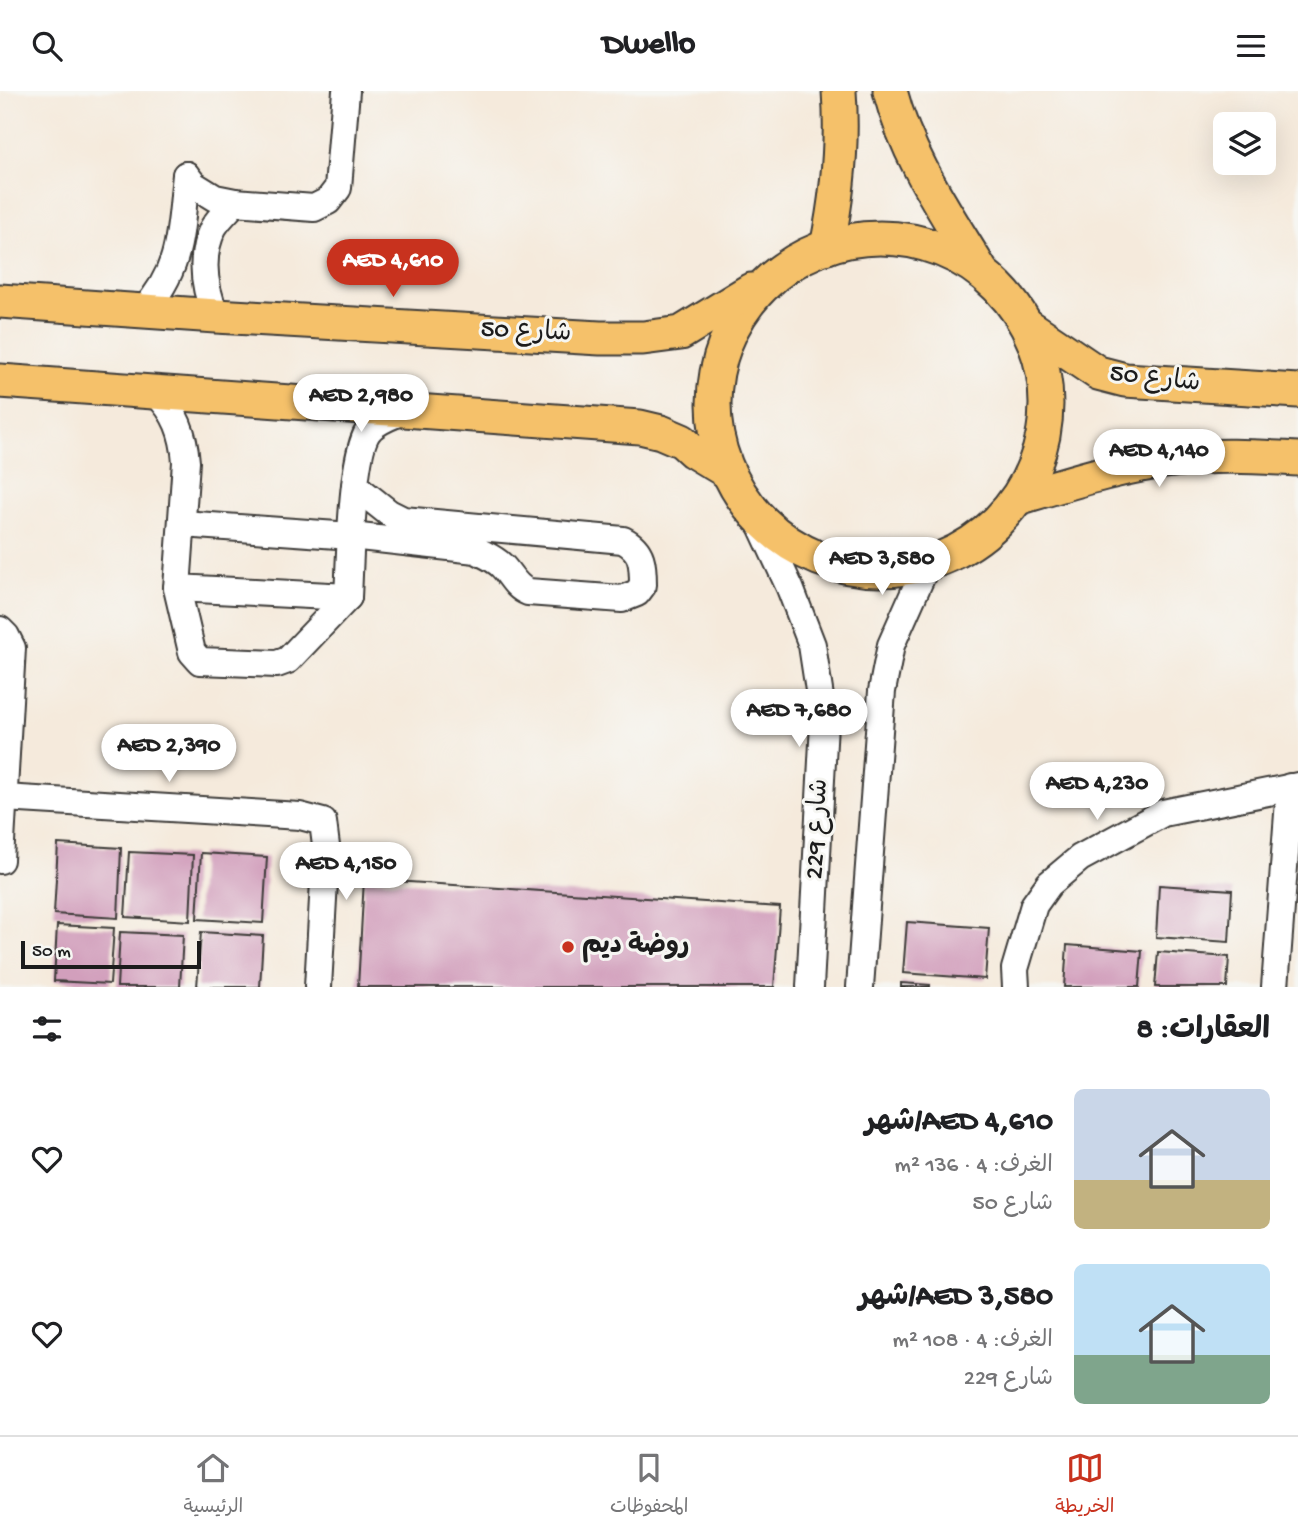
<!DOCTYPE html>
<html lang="ar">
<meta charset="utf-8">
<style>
:root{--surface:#fff;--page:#f2f2f2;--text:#202124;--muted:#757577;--line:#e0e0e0;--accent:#c8321e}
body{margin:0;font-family:"Gochi Hand","Playpen Sans Arabic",sans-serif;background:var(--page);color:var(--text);direction:rtl;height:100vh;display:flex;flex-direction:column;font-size:26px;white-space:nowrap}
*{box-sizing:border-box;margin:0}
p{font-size:23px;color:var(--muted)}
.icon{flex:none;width:38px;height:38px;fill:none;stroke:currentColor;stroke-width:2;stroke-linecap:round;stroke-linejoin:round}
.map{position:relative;height:896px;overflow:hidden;direction:ltr}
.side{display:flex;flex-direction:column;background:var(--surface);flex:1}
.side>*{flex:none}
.controls{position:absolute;left:1213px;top:21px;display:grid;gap:14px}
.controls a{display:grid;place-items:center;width:63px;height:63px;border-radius:10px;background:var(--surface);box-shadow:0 7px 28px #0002;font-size:35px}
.scale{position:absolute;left:21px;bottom:18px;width:180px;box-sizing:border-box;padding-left:7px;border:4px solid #1c1c1c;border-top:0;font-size:19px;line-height:24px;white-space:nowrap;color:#1c1c1c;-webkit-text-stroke:5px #f6f6f2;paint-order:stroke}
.price{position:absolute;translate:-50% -60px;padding:0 16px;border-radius:24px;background:#fff;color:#222;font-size:23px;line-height:46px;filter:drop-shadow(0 2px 4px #0008)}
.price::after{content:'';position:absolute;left:50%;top:42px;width:21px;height:16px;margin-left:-10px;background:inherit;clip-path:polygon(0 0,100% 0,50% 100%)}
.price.on{background:var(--accent);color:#fff}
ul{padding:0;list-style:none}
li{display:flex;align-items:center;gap:21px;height:175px;padding:0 28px}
li span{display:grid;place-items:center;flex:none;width:196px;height:140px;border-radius:10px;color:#555}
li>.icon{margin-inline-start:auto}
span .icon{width:84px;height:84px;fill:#fffc;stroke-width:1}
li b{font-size:30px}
h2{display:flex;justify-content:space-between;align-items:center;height:84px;padding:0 28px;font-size:30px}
header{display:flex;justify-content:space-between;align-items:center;height:91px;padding:0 28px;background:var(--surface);font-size:32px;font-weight:800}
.menu{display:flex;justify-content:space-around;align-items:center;height:98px;border-top:2px solid var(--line);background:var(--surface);font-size:19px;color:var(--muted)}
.menu a{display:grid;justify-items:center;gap:4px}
.menu .on{color:var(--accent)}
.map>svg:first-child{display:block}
.building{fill:#d29fbc}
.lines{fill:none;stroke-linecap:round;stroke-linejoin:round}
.minor-casing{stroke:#3d3b39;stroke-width:30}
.major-casing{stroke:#3d3b39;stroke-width:37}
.minor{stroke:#fff;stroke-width:26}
.major{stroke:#f5c16b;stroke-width:33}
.poi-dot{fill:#c8321e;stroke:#f6f6f2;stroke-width:2.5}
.labels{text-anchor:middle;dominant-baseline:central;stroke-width:6;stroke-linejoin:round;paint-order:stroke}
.street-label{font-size:26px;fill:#1c1c1c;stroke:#f6f6f2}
.poi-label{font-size:26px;font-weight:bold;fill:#1c1c1c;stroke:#f6f6f2;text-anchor:start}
</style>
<header><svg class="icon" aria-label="menu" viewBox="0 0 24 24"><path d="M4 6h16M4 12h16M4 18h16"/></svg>Dwello<svg class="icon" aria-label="search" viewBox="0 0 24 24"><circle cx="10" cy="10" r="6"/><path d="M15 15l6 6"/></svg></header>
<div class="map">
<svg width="1298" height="896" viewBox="0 0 1298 896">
<rect width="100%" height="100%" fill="#f6f6f2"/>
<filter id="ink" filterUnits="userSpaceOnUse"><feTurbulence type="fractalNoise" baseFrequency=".0143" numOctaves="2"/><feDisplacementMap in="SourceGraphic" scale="14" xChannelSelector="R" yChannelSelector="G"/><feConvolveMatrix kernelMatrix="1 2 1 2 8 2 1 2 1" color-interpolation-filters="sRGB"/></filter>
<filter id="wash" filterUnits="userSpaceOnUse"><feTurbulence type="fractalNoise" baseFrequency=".00686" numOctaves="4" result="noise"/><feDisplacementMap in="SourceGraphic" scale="28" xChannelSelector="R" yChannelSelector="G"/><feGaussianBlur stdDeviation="1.57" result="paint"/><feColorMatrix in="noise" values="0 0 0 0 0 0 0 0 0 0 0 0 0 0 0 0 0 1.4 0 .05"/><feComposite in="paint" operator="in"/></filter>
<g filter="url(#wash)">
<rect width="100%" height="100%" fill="#f5eadc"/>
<g id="blocks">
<!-- building -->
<g class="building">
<path d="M58,753L121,757L118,827L54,823Z"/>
<path d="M129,761L193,764L190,830L125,826Z"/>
<path d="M201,762L267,766L263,832L197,828Z"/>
<path d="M364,788L780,816L774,896H358Z"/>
<path d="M1159,794L1232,799L1229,851L1156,846Z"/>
<path d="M907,831L989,837L985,888L903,882Z"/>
<path d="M57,834L114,837L110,893L54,890Z"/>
<path d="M120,841L183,844L180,896H117Z"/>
<path d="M201,841L263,845L260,896H197Z"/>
<path d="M1067,854L1142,860L1139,896H1064Z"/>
<path d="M1158,861L1229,866L1227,896H1155Z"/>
<path d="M901,892L930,894V896H901Z"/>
</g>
</g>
</g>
<g filter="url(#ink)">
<use href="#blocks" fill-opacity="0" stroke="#3d3b39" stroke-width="2"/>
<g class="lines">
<defs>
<g id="minor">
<path d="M186,84L194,94L215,107L235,111L314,117L328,110L338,97L346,0"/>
<path d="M143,220C183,177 180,138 186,84"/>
<path d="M216,225C204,197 199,166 213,137C218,128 228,119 235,111"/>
<path d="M155,301C176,321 184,343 186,371L177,497L348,506"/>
<path d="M756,424L790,497L812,554L824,632L810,896"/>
<path d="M182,433L351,445L476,459C485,464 494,467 502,475C511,484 515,496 528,501L622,508L637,502L643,494C643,474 643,459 623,449L403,429L389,422L355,395"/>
<path d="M177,497L192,561L200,570L277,573L288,569L348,506C350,474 351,355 371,337C380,328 394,324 405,319"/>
<path d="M0,539L6,545L12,557L0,769"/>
<path d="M4,707L300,725L323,731L326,755L318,896"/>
<path d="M860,896L882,600L891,554L927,473"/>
<path d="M1016,896L1015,878L1034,814L1049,793L1080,767L1163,722L1298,695"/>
<path d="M1275,896L1290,696"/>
</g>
<g id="major">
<path d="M890,0C907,66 946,122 981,180"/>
<circle cx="880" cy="313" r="166"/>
<path d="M827,156C838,103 843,54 839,0"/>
<path d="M0,210L216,225L600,247H643L681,242L751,199"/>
<path d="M1027,234L1098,282L1125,289L1298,300"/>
<path d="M0,290L640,336L661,341L682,350L693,360L728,381"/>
<path d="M1018,407C1071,391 1124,374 1180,368C1219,363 1259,366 1298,368"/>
</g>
</defs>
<!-- minor casing -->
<use href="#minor" class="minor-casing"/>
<!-- major casing -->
<use href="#major" class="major-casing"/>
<!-- minor -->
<use href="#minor" class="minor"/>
<!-- major -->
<use href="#major" class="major"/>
</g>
</g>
<!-- markers -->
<circle class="poi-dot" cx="568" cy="856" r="7"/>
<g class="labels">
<!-- street labels -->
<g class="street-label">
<text transform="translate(526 242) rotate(3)">شارع 50</text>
<text transform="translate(1155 289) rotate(7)">شارع 50</text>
<text transform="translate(819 738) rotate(-87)">شارع 229</text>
</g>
<!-- poi labels -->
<g class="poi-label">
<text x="582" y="856">روضة ديم</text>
</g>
</g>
</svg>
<div class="controls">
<a><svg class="icon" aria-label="layers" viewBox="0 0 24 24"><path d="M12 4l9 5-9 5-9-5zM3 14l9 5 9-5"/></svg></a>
</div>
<div class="scale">50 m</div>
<b class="price on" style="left:393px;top:208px">AED 4,610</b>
<b class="price" style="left:361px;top:343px">AED 2,980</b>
<b class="price" style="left:1159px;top:398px">AED 4,140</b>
<b class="price" style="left:882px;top:506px">AED 3,580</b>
<b class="price" style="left:799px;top:658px">AED 7,680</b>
<b class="price" style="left:169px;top:693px">AED 2,390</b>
<b class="price" style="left:1097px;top:731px">AED 4,230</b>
<b class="price" style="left:346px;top:811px">AED 4,150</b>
</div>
<section class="side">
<h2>العقارات: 8<svg class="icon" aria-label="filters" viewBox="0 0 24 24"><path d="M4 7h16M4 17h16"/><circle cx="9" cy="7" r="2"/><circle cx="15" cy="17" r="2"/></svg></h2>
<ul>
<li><span style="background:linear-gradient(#c9d6e8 65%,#c2b280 0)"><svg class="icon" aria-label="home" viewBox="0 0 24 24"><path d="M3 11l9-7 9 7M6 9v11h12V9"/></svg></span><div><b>AED 4,610/شهر</b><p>الغرف: 4 · 136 m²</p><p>شارع 50</p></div><svg class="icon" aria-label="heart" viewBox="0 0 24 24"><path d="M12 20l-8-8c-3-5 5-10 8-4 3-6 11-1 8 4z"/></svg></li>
<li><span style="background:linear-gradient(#bfe0f5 65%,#7fa58c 0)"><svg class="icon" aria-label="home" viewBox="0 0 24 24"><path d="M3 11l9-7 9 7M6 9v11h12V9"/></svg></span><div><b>AED 3,580/شهر</b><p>الغرف: 4 · 108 m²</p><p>شارع 229</p></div><svg class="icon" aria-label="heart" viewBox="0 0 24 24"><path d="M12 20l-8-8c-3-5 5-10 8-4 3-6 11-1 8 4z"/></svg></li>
</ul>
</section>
<nav class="menu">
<a class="on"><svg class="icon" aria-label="map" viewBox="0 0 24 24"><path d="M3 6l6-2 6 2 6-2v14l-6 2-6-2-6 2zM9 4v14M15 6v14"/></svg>الخريطة</a>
<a><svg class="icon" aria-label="saved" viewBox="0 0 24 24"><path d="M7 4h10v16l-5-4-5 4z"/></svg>المحفوظات</a>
<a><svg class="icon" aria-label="home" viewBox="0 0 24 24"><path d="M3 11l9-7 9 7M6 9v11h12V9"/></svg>الرئيسية</a>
</nav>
